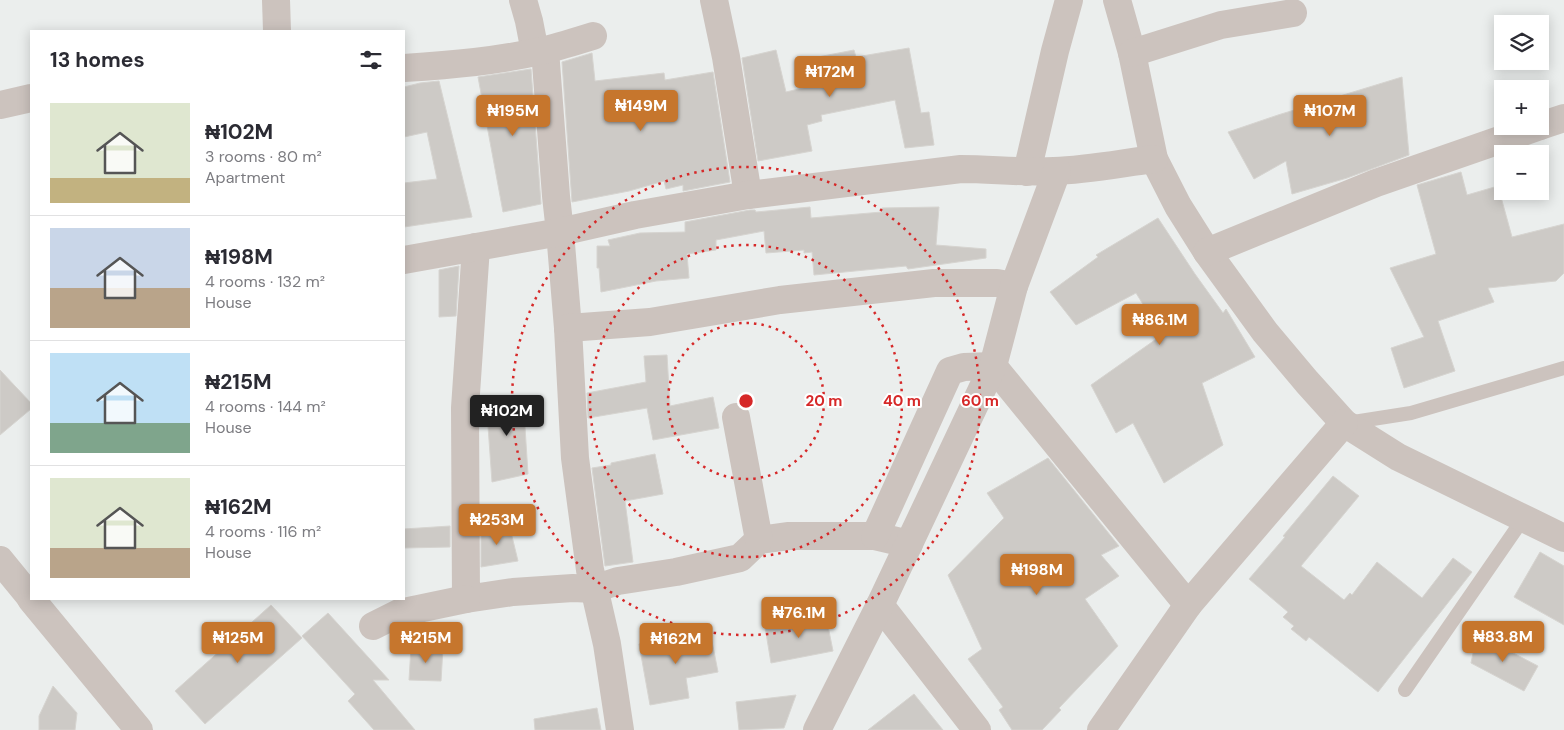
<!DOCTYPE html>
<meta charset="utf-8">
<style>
:root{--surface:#fff;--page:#f7f7f7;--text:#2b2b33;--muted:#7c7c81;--line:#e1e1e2;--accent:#c6762d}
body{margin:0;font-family:"DM Sans",sans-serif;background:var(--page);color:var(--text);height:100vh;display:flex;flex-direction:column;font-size:19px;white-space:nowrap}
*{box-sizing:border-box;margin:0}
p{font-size:16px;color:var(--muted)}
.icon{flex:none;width:28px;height:28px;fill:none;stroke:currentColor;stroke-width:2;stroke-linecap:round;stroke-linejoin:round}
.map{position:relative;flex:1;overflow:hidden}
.details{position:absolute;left:30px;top:30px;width:375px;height:570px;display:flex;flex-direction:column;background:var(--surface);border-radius:0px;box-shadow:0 2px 12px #0003}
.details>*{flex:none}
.tools{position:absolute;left:1494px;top:15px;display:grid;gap:10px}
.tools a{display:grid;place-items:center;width:55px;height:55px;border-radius:0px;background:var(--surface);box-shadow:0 2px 12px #0003;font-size:25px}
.price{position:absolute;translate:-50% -42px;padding:0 11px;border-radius:5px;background:var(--accent);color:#fff;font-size:16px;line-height:32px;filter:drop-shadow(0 1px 2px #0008)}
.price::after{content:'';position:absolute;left:50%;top:30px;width:15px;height:11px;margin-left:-8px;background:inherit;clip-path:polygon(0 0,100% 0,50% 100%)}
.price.active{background:#222;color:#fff}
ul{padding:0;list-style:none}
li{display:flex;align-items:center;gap:15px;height:125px;padding:0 20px}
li+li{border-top:1px solid var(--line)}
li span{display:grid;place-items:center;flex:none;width:140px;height:100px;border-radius:0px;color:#555}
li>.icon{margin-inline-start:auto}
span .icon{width:60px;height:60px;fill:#fffc;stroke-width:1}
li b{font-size:21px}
h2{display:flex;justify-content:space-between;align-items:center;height:60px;padding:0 20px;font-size:21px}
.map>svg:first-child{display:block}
.building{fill:#cdcac6;stroke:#d6d4d0}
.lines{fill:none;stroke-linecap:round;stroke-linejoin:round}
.lane{stroke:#ccc3be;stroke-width:14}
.street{stroke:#ccc3be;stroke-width:28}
.ring{fill:none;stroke:#d62828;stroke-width:2.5;stroke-dasharray:2.5 5}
.centre{fill:#d62828;stroke:#fff;stroke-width:2.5}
.ring-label{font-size:15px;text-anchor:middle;font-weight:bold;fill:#d62828;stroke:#fff;stroke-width:4;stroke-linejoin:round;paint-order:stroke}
</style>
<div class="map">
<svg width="1564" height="730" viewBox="0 0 1564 730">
<rect width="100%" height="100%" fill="#ebeeed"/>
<!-- building -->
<g class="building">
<path d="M909,48L921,113L929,112L934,145L905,148L895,100L821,115L822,121L807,125L812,151L758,161L742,58L776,50L786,92L824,83L818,57L854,50L856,57Z"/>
<path d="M592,53L595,81L664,73L665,80L713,72L730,182L683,191V185L666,189L664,181L629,191L572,202L562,62Z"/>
<path d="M531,69L541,204L503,212L478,77Z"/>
<path d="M1402,77L1409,155L1347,178L1292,194L1286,161L1254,179L1228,132L1278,115Z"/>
<path d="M439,81L472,217L404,227V183L437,179L427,132L404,137V87L420,83Z"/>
<path d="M1461,172L1467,195L1498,186L1512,237L1564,224V273L1556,281L1488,288L1494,302L1438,321L1455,371L1404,388L1391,348L1424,337L1390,268L1436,254L1417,185Z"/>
<path d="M810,207L811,218L882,212V208L939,207L936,245L986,249V258L908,269L906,266L814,275L812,252L804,253V250L766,253L764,231L716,240V250L687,254L689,278L656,281L601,292L599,268H597V246H610L608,240L640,233L685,232V222L750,210H755L756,212Z"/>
<path d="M1158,218L1195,274L1223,313L1226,309L1255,357L1202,383L1223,445L1164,483L1133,423L1116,433L1091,385L1162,335L1136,293L1076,325L1050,292L1098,257L1096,255Z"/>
<path d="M459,266L456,316L439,317V270Z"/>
<path d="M667,355L670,406L713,397L719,428L653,440L647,408L588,418L587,393L646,382L644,356Z"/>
<path d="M0,370L31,403V409L0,435Z"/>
<path d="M523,396L528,474L492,482L486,398Z"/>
<path d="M655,454L663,494L625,501L633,562L605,566L592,468L611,465V463Z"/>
<path d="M1048,458L1119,546L1101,555L1119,576L1085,599L1118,646L1059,708L1061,710L1042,730H1012L999,710L1003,707L968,659L982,649L948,575L1004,518L987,493Z"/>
<path d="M1333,476L1359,496L1301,566L1344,600L1350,593L1352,595L1377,562L1422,598L1453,558L1472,572L1378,692L1309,637L1306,641L1291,629L1294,626L1283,617L1288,612L1249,579L1285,537L1283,536Z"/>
<path d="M509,524L518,561L481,567V528Z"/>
<path d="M450,526V547L404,548V529Z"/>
<path d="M1540,552L1564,566V625L1514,597Z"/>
<path d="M271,605L302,638L205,724L175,691Z"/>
<path d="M328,613L389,680H373L415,730H374L348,701L355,694L302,636Z"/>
<path d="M826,616L833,651L771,663L765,627Z"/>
<path d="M710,631L718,672L686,678L689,698L650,705L639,644Z"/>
<path d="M1477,634L1538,666L1524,691L1471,663Z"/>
<path d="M411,647L443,648L441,681L409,680Z"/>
<path d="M53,686L77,713L75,730H39V716Z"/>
<path d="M914,694L943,730H868Z"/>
<path d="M796,695L784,728L739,730L736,702Z"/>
<path d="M597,708L601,730H535L534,719Z"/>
</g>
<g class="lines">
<!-- lane -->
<g class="lane">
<path d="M1347,423L1411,413L1564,368"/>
<path d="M1405,690L1523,519"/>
</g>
<!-- street -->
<g class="street">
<path d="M276,0L277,31"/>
<path d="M523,0L529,21L535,52"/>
<path d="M714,0L726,57L748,195"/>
<path d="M1117,0L1132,53L1154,159L1178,206L1207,252L1265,332L1307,382L1344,423L1398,457L1564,538"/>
<path d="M545,50L556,196L560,232L568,328L575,458L590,570L607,644L620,730"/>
<path d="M1132,53L1221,25L1293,13"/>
<path d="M404,68C451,65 499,61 545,50C561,46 577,41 593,36"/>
<path d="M0,105L31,98"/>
<path d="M1540,126L1564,118"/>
<path d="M1027,172L1055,51L1069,0"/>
<path d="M476,247L465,408L466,599L513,592L573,588L594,589L618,581L676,572L740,558L759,540L789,536H875L909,544"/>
<path d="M1207,252L1376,183L1540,126"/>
<path d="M404,260L560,232L635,215L748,195L961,169C992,169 1023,173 1054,171C1086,170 1122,163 1154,159"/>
<path d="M568,328L650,322L780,300L934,283H997L1014,286"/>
<path d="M736,417L759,540"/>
<path d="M875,536L950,371L964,367L993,366L1188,605"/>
<path d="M0,560L31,598"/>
<path d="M31,599L139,730"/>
<path d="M880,605L977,730"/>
<path d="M373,626L399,613L466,599"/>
<path d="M817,730L880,605L993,366L1014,286L1057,171"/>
<path d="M1101,730L1188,605L1344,423"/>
</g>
</g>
<!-- distance rings -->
<g class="ring">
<circle cx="746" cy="401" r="78"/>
<circle cx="746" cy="401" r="156"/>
<circle cx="746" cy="401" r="234"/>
</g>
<circle cx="746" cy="401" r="8" class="centre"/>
<g class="ring-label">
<text x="824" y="406">20 m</text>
<text x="902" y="406">40 m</text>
<text x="980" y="406">60 m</text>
</g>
</svg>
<div class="tools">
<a><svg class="icon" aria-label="layers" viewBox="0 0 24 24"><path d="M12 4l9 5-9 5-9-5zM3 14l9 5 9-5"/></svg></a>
<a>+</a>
<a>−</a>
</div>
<b class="price" style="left:830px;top:98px">₦172M</b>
<b class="price" style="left:641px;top:132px">₦149M</b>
<b class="price" style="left:513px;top:137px">₦195M</b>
<b class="price" style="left:1330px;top:137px">₦107M</b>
<b class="price" style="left:1160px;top:346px">₦86.1M</b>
<b class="price active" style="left:507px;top:437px">₦102M</b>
<b class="price" style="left:497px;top:546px">₦253M</b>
<b class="price" style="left:1037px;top:596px">₦198M</b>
<b class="price" style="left:799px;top:639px">₦76.1M</b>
<b class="price" style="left:1503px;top:663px">₦83.8M</b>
<b class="price" style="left:238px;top:664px">₦125M</b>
<b class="price" style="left:426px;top:664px">₦215M</b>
<b class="price" style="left:676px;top:665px">₦162M</b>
<section class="details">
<h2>13 homes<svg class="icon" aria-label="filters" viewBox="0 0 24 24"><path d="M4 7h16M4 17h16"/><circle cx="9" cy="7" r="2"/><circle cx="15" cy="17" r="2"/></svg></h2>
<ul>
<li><span style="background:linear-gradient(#dfe7d0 75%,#c2b280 0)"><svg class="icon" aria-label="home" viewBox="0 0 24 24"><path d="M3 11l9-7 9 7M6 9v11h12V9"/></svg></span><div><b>₦102M</b><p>3 rooms · 80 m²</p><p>Apartment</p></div></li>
<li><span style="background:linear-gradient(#c9d6e8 60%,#b9a48a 0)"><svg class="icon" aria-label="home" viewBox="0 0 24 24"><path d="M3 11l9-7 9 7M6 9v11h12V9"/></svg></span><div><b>₦198M</b><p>4 rooms · 132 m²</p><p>House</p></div></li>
<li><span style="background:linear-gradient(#bfe0f5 70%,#7fa58c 0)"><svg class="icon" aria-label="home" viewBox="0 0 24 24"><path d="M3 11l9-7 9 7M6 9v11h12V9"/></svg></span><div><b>₦215M</b><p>4 rooms · 144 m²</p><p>House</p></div></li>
<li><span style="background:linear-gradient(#dfe7d0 70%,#b9a48a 0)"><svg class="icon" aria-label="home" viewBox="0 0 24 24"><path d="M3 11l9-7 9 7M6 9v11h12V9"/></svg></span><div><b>₦162M</b><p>4 rooms · 116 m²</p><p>House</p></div></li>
</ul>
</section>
</div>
